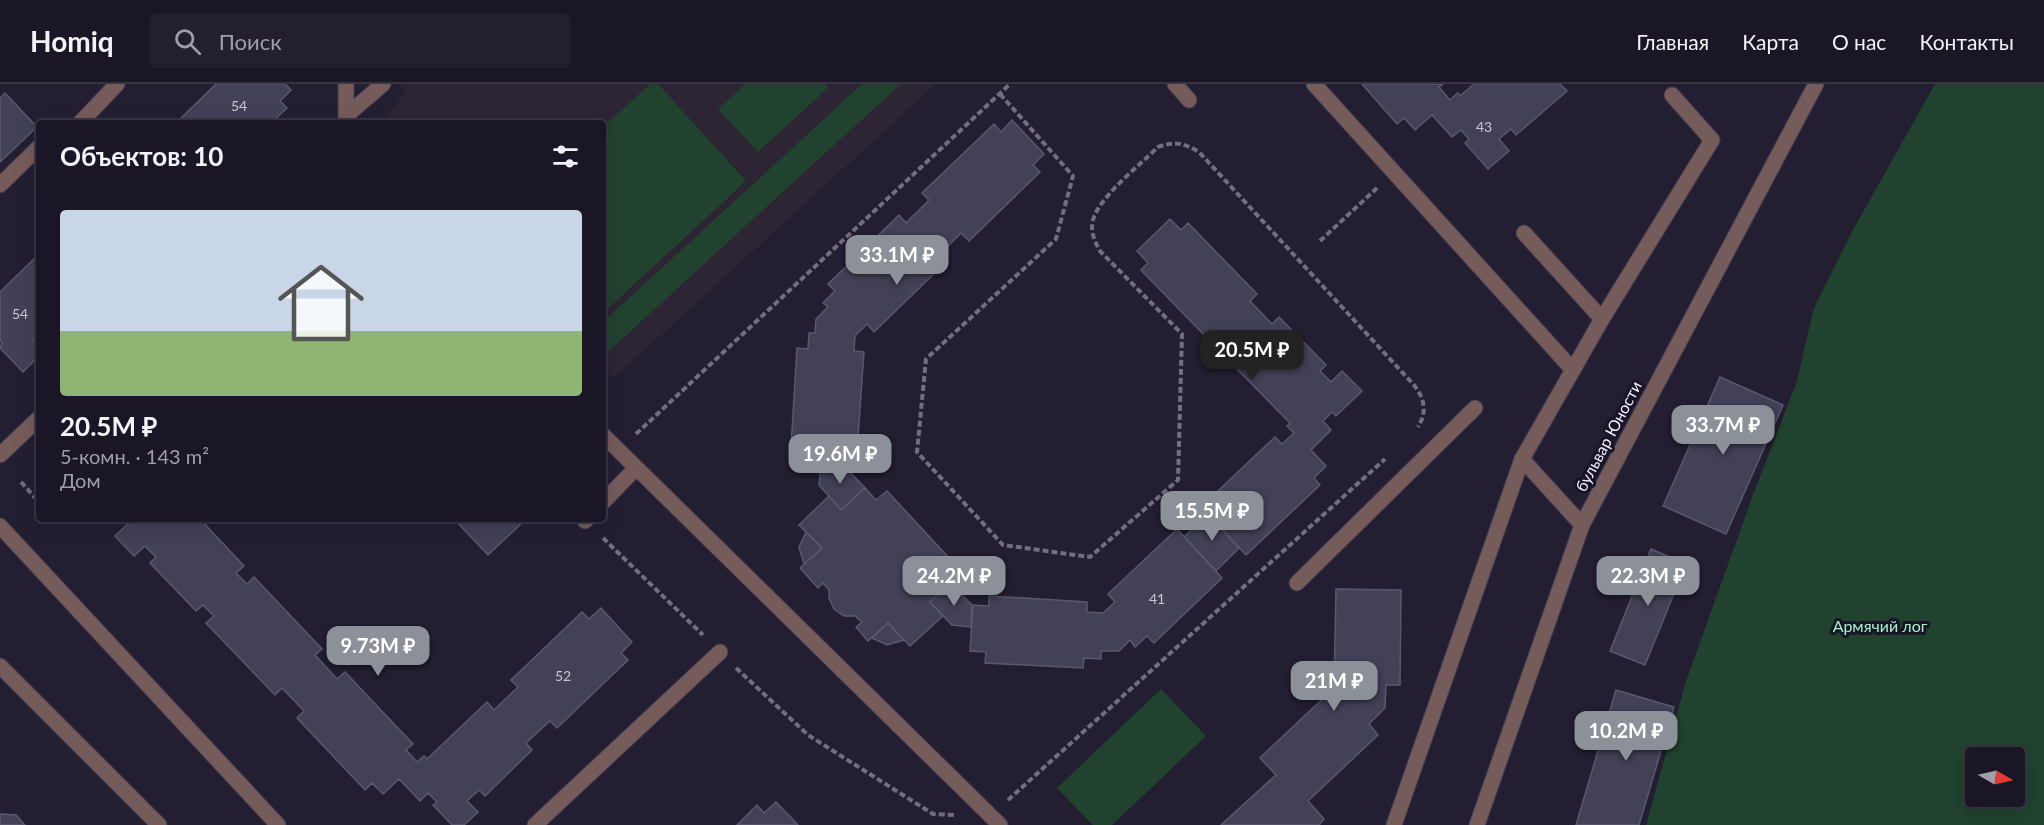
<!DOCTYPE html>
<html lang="ru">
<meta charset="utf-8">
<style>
:root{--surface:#1a1626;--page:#231f2e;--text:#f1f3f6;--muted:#9f9fa7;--line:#383543;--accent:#8c9099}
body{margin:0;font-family:Lato,sans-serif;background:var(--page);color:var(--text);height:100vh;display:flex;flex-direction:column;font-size:22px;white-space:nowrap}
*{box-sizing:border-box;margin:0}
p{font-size:20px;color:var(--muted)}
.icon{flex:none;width:33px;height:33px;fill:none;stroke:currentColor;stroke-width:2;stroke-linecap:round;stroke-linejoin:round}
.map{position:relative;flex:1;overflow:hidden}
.details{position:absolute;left:36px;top:36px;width:570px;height:402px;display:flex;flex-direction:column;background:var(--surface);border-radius:6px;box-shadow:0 6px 24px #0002,0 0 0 2px var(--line)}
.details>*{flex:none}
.needle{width:39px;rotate:99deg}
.tools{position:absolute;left:1965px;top:663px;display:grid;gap:12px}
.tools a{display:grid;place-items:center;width:60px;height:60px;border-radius:6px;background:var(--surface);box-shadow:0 6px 24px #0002,0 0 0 2px var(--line);font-size:30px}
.price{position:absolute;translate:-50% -51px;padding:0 14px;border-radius:12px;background:var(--accent);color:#fff;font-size:20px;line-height:39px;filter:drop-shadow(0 2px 3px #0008)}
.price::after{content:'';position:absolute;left:50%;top:36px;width:18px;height:14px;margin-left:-9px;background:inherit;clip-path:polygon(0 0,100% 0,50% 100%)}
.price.on{background:#222;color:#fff}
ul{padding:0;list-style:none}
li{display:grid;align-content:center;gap:12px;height:318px;padding:0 24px}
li+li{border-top:2px solid var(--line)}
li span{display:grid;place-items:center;height:186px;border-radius:6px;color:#555}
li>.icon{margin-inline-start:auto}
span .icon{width:108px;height:108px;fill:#fffc;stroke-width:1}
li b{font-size:26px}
h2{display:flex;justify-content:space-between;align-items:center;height:72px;padding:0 24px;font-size:26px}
header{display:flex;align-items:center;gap:36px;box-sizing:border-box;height:84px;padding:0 30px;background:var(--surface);border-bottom:2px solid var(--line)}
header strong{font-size:28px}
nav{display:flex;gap:33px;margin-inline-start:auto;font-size:21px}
.search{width:420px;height:54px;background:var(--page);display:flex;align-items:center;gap:15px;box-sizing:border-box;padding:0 21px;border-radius:6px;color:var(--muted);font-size:22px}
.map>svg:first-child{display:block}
.education{fill:#2d2534}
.green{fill:#20422e;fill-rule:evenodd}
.building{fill:#434158;stroke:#5a5870;stroke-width:1.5}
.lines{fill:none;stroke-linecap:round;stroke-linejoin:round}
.minor-casing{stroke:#403c4f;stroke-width:17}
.path{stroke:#726e7f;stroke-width:4;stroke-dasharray:6 3;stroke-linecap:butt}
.minor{stroke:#765b5b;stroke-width:15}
.labels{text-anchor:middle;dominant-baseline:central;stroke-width:6;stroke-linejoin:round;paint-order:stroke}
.number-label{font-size:14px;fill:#c8c5d5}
.street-label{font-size:16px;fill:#f4f1ff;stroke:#1a1428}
.park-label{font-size:16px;fill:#a0f3bf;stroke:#1a1428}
</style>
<header>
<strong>Homiq</strong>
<div class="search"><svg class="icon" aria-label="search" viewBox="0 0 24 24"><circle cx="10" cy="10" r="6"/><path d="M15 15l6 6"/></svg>Поиск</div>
<nav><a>Главная</a><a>Карта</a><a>О нас</a><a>Контакты</a></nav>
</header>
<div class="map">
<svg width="2044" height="741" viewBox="0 0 2044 741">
<rect width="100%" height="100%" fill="#231e32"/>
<!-- education -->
<path class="education" d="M399,0H936L614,294L603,283V39H381L406,8Z"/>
<!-- green -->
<g class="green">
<path d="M650,0H658L746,97L603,229V43Z"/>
<path d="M745,0H825L828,4L758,68L718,25Z"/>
<path d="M862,0H901L609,267L603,260V238Z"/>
<path d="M1935,0H2044V741H1646L1686,597L1753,411L1796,300L1814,224L1854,144ZM1976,674H2014V712H1976Z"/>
<path d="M1161,605L1206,652L1112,741H1093L1057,704Z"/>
</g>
<!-- building -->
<g class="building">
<path d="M216,0H285L291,6L280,17L287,24L271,39H176Z"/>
<path d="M1362,0H1443L1439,3L1450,16L1458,9L1460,12L1474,0H1560L1567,7L1516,51L1511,45L1499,55L1509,67L1488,85L1465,59L1469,55L1461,46L1452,53L1432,31L1415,46L1404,34L1397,40Z"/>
<path d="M5,9L37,43L0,78V14Z"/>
<path d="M1012,36L1044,70L1033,81L1040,88L969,157L961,149L938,172L945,179L874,248L867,240L855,252L854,267L864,268L857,367L847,366L846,383L800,380L801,363H791L797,264L808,265L809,249H815L816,235L828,223L823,219L835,207L828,200L899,131L906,139L929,116L922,109L994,40L1001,48Z"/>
<path d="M1170,135L1181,146L1188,139L1257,210L1250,217L1272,240L1279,233L1326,281L1320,287L1331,298L1342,287L1362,307L1336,332L1332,328L1323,337L1331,346L1311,366L1326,382L1314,394L1320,401L1246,471L1201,423L1275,353L1282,360L1294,349L1287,342L1290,339L1232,280L1239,273L1217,249L1209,256L1141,186L1148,179L1137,167Z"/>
<path d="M39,170V251L33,257L39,264V272L23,288L0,264L2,259L0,256V208Z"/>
<path d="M1720,293L1783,321L1726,450L1663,422Z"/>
<path d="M821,382L846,384L865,404L841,426L819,401Z"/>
<path d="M865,404L876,416L887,407L950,475L938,486L950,499L930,518L943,532L910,562L888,539L868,557L856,543L862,538L855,532H844L834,525L829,514V506L823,499L818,504L800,484L822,464L799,441L829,412L841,426Z"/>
<path d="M1208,430L1239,464L1216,487L1184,453Z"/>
<path d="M133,435H200L244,482L236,489L247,500L254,493L322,565L315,571L337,595L345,588L413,660L406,666L417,678L424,672L427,675L487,618L494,626L518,603L511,596L582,528L589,535L601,524L632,558L621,569L628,576L557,644L550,637L526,659L532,666L485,712L479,706L467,717L478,728L464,741H452L433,721L437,718L428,709L420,717L399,695L383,710L372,699L365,706L297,634L304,627L282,604L275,611L206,539L214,532L203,521L196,527L150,479L156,473L145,462L134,472L115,452Z"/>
<path d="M454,435H518L522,439L488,471Z"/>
<path d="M1177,445L1222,494L1154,559L1147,552L1135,563L1130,556L1119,567H1101V575L1084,574L1083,584L985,579L986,568L970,567L973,521L989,522V512L1040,515L1087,518V528L1103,529L1115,518L1108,510Z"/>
<path d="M806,448L822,464L804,480L799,463Z"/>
<path d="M1651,465L1686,480L1645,581L1610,567Z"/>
<path d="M950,499L972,521L971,543L952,541L930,518Z"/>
<path d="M1336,505L1401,506L1400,601H1386L1385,624L1369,640L1378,651L1308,717L1324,735L1319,741H1221L1276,691L1260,674L1334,604Z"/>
<path d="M888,539L904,556L887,561L872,554Z"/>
<path d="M1616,606L1674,623L1639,741H1576Z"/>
<path d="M776,718L798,741H737L757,721L764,729Z"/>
<path d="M0,730L16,731L25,741H0Z"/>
</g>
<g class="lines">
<defs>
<g id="minor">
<path d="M1175,0L1189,16"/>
<path d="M1314,0L1573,286"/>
<path d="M347,31L383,0"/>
<path d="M346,35V0"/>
<path d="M80,39L117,0"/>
<path d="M0,101L39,63"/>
<path d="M1524,149L1602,235"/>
<path d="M603,351L1000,741"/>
<path d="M0,371L39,334"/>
<path d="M1522,375L1582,441"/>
<path d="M603,418L636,384"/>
<path d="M585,437L587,435"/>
<path d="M0,442L278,741"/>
<path d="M1297,499L1475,324"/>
<path d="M0,582L159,741"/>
<path d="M535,741L720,568"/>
<path d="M1394,741L1522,375L1602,235L1712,56L1672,11"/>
<path d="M1477,741L1582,441L1816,0"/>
</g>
</defs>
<!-- minor casing -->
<use href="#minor" class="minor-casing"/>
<!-- path -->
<g class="path">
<path d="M1000,10L1073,92L1056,155L926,275L917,368L1003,461L1090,473L1178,396L1182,250L1100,167C1095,158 1090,148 1093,136C1099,113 1141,80 1158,63C1175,57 1184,59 1199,68L1413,300C1424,313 1428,327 1418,343"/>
<path d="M1320,157L1377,104"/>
<path d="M636,350L1010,0"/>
<path d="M21,398L39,418"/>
<path d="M603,454L703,551"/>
<path d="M736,584L808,651L933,730L955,731"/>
<path d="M1008,716L1385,375"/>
</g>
<!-- minor -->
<use href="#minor" class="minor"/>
</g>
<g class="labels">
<!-- number labels -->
<g class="number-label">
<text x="239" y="21">54</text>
<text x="1484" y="42">43</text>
<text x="20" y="229">54</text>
<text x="1157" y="514">41</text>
<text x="563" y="591">52</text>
</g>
<!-- street labels -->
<g class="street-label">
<text transform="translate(1608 352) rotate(-62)">бульвар Юности</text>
</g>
<!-- park labels -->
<g class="park-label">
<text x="1880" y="541">Армячий лог</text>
</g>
</g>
</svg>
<div class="tools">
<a><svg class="needle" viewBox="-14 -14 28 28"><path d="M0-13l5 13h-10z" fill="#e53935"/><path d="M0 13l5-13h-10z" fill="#9f9fa7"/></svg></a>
</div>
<b class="price" style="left:897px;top:202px">33.1M ₽</b>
<b class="price on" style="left:1252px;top:297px">20.5M ₽</b>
<b class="price" style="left:1723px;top:372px">33.7M ₽</b>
<b class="price" style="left:840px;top:401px">19.6M ₽</b>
<b class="price" style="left:1212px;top:458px">15.5M ₽</b>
<b class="price" style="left:954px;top:523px">24.2M ₽</b>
<b class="price" style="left:1648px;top:523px">22.3M ₽</b>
<b class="price" style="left:378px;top:593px">9.73M ₽</b>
<b class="price" style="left:1334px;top:628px">21M ₽</b>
<b class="price" style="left:1626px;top:678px">10.2M ₽</b>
<section class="details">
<h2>Объектов: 10<svg class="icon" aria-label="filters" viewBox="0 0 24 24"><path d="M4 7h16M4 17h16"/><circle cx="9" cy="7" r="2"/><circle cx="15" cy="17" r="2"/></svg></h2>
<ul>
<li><span style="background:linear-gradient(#c9d6e8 65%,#8fb573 0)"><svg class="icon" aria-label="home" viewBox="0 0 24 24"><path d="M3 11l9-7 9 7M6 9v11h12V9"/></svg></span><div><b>20.5M ₽</b><p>5-комн. · 143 m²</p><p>Дом</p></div></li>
</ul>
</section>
</div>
